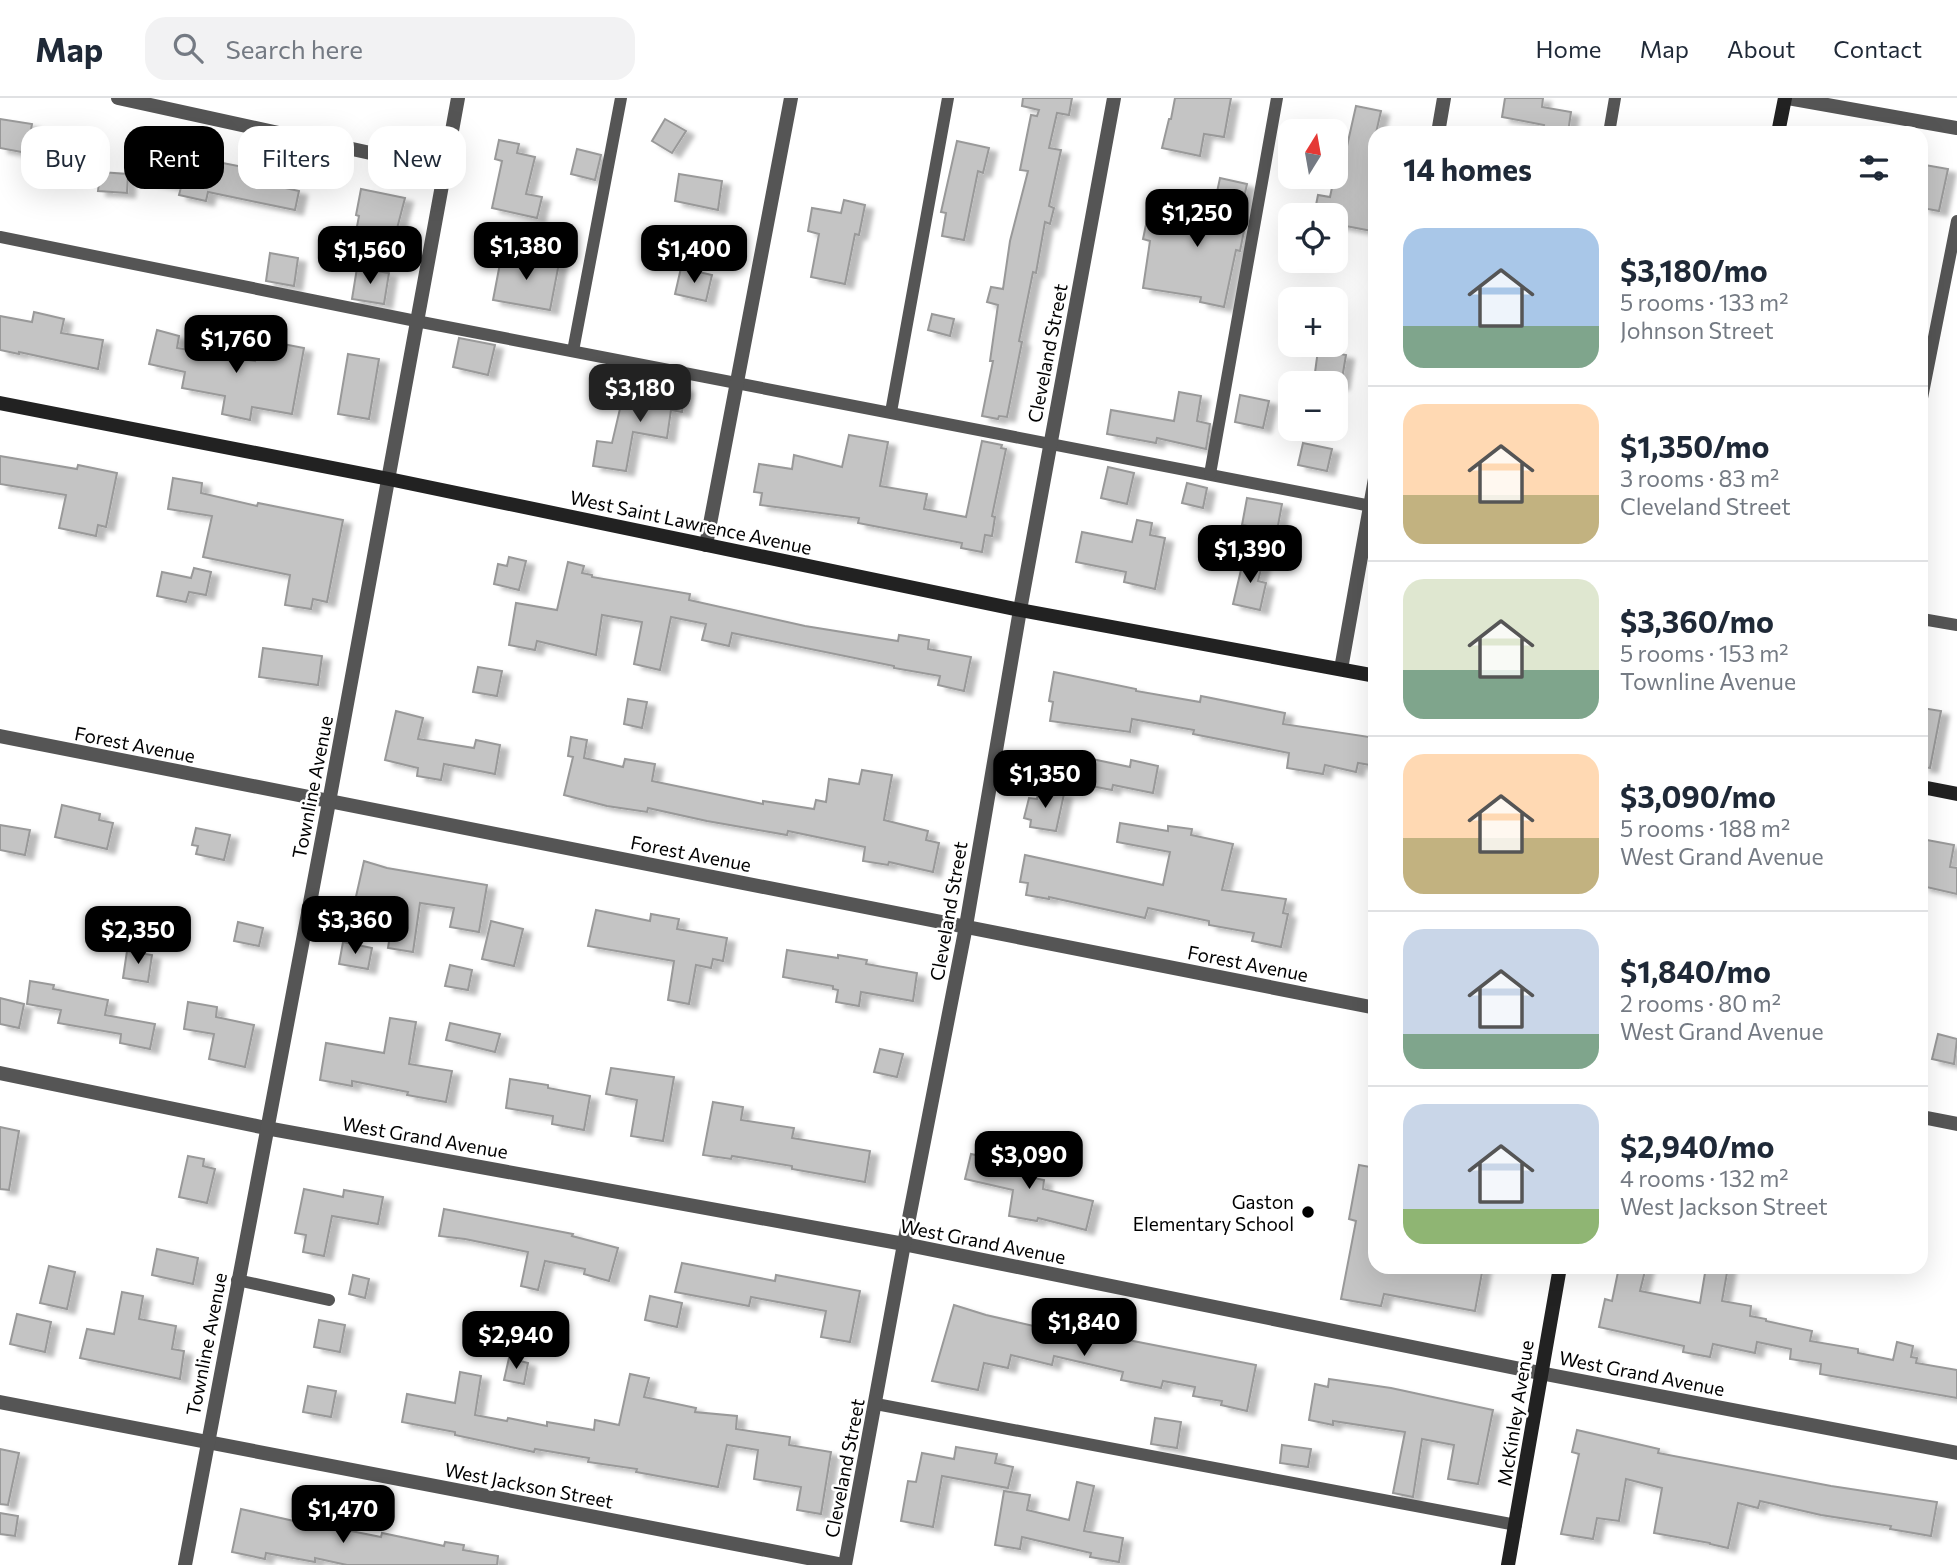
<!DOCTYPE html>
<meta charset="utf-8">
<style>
:root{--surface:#fff;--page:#f2f2f3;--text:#1f2937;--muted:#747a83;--line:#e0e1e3;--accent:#000}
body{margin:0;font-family:Commissioner,sans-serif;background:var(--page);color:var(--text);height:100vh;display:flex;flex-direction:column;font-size:26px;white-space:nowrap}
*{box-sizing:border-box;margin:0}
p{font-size:23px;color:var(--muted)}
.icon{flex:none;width:38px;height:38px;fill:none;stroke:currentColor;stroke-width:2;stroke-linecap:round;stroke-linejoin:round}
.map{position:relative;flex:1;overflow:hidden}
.details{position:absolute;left:1368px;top:28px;width:560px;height:1148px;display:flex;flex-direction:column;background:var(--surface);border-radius:21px;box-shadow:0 7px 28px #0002}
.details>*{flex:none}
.guide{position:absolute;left:21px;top:28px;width:665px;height:63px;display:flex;gap:14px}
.needle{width:46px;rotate:11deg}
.fabs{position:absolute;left:1278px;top:21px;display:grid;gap:14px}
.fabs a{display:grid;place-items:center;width:70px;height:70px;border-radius:14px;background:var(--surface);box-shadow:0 7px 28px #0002;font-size:35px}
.price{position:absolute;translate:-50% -60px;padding:0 16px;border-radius:14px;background:var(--accent);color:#fff;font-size:23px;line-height:46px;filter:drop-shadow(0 2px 4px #0008)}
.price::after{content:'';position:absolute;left:50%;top:42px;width:21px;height:16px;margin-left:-10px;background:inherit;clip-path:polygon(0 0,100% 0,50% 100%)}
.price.selected{background:#222;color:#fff}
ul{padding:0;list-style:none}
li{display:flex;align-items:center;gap:21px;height:175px;padding:0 35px}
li+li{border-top:2px solid var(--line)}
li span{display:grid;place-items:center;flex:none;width:196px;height:140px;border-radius:21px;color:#555}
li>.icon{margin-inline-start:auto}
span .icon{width:84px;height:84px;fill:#fffc;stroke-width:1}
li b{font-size:30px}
h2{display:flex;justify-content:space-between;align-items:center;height:84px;padding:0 35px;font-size:30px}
.tag{padding:0 24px;border-radius:21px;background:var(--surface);box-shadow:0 7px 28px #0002;font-size:24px;line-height:63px}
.tag.selected{background:var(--accent);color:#fff}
header{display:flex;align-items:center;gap:42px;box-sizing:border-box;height:98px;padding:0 35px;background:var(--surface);border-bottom:2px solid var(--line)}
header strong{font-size:33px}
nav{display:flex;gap:38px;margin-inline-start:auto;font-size:24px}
.search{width:490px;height:63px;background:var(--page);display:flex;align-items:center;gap:18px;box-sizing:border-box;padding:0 24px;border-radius:21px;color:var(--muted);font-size:26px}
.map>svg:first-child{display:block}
.building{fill:#c4c4c4;stroke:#999;stroke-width:2;filter:url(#shadow)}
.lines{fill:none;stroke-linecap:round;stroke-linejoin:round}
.lane{stroke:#555;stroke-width:12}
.street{stroke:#555;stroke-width:14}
.secondary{stroke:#222;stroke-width:14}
.poi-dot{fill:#000;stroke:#fff;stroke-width:2.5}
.labels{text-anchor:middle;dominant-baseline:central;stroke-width:5;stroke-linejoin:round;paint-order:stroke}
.street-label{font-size:19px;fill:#000;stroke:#fff}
.poi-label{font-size:19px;fill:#000;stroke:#fff;text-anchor:end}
</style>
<header>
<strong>Map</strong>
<div class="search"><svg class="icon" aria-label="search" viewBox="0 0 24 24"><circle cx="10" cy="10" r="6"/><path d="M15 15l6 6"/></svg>Search here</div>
<nav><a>Home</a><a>Map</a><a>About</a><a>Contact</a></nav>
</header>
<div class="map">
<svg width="1957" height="1467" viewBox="0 0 1957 1467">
<defs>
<filter id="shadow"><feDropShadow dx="8" dy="4.5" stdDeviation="2" flood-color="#0004"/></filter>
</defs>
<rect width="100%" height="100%" fill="#fff"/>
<!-- building -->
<g class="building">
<path d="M1023,0H1072L1069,17L1057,15L1049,50L1061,52L1049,108L1054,110L1050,126L1045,124L1036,175L1033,174L1019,243L1022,244L1007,319L999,318L998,321L982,318L993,263H990L998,207L987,204L991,189L1003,191L1010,143L1028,73L1020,72L1031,17L1037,18L1039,12L1022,8Z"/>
<path d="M1175,0H1231L1224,39L1204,36L1200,58L1162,50L1169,21H1171Z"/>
<path d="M1505,0H1543L1542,9L1571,14L1568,35L1543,32L1544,27L1502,19Z"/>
<path d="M1356,8L1381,13L1376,35V110L1372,133L1335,126V117H1314L1318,97L1330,99L1339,56L1345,57Z"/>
<path d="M0,21L32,26L27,55L0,50Z"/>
<path d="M665,21L686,33L672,55L652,43Z"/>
<path d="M499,42L519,46L517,55L535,59L526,96L542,99L537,120L492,110L502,63L495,61Z"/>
<path d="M957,43L989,50L983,75L978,73L964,142L942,138L946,115L941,114Z"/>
<path d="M151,51L269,74L267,86L299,93L295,112L208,94L206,103L179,97L181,89L145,82Z"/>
<path d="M577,51L601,57L595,82L571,76Z"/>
<path d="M1925,67L1948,71L1939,113L1922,110V88Z"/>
<path d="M100,74L128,76L127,95L98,93Z"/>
<path d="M679,76L722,83L718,112L675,103Z"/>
<path d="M1220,80L1247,86L1237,132L1244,133L1240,153L1236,152L1224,209L1200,204L1201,199L1143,190L1150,143L1143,141L1148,117L1210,127Z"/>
<path d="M361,91L405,100L393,146L355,139L359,118L356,117Z"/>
<path d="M844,102L865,107L859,137L855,136L845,186L811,179L819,136L808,133L812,110L841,115Z"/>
<path d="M270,155L298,160L294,188L266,183Z"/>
<path d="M502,155L559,165L550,212L493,202Z"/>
<path d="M357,170L389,175L384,206L352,201Z"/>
<path d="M681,170L712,177L706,203L675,196Z"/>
<path d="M34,214L64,221L61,235L103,242L98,271L19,254V256L0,252V218L32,224Z"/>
<path d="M932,216L954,221L950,238L928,232Z"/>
<path d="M157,232L179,238L177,250L255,263L256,255L265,257L267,243L304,250L292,316L252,309L250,322L222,316L225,298L182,290L185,274L149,266Z"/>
<path d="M459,240L495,247L488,277L453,269Z"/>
<path d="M1318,252L1346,257L1341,287L1314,282Z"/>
<path d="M348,256L379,261L369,321L338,316Z"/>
<path d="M654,284L686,290L682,314L671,312L667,340L633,334L626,373L593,368L597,343L612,345L623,298L650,303Z"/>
<path d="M1179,294L1201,298L1197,323L1210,326L1206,351L1157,340L1156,345L1107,336L1111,312L1174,323Z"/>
<path d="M1240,297L1269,303L1263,330L1235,324Z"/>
<path d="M849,337L888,344L880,388L927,396L924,411L966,419L982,343L1002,347L1001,350L1006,351L992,418L995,419L992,438L985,437L982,454L961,450L962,445L858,425L859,420L760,407L762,395L754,394L759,366L792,371L794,357L842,369Z"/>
<path d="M1303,345L1332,351L1327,373L1298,367Z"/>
<path d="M0,358L77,371L78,367L117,375L106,429L98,427L96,438L59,430L66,397L0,386Z"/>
<path d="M1108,369L1134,375L1127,406L1101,400Z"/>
<path d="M173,380L202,385L201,395L257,408L258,405L343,422L327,504L313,501L311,511L285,507L290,477L203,459L212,418L168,411Z"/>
<path d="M1187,385L1207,390L1203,410L1182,405Z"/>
<path d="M1247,400L1282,406L1277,433L1242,427Z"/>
<path d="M1137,422L1152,425L1150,437L1165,440L1155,491L1124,484L1126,474L1076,464L1082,434L1132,444Z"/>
<path d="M509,459L526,463L519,492L494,486L498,466L507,468Z"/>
<path d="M1244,459L1263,463L1258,483L1266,485L1260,512L1233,506Z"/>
<path d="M568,464L584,468L582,475L592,477V479L690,496L689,502L805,528L898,543L899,537L929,542L928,551L971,559L964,593L938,587L940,578L894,570V568L732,535L729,548L702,542L706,526L671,519L660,572L634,566L642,524L602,517L596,557L537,543L535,552L509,547L516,505L557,512Z"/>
<path d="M194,470L211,474L206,497L189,494L186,504L157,498L162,474L191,480Z"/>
<path d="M263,550L322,558L318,587L259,579Z"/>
<path d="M478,569L502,573L497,598L473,594Z"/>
<path d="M1054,574L1136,591V593L1200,604L1201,598L1285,615L1283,626L1376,640V668L1358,665L1356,674L1325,667L1323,676L1287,670L1289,655L1193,636L1194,632L1132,621L1130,634L1050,623L1053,604L1049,603Z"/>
<path d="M628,601L647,604L642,630L624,626Z"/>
<path d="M1922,610L1941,613L1930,670L1922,669Z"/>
<path d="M396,613L423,620L418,641L474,650L476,642L500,647L495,676L444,666L441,682L417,678L418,670L385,662Z"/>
<path d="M571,639L587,642L584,660L623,669L625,661L655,666L652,683L763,706V703L814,711L816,702L826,704L829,681L859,686L862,672L892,677L884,722L928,733L926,742L939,745L933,774L889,764L888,767L863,763L865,749L788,733L787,737L707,723L648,710L647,714L607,708L564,697L573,659L568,658Z"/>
<path d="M1092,661L1130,669L1131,662L1158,668L1153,695L1113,687L1112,692L1086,687Z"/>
<path d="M1039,691L1064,696L1056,733L1030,729L1031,722L1024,720L1029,700L1037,701Z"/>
<path d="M62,707L100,716L99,722L113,725L107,751L55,739Z"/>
<path d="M1120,725L1168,733V728L1192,731L1191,737L1233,746L1222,792L1286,801L1283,815L1288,816L1281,849L1252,843L1254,835L1209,827V823L1148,810L1145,820L1049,799V801L1026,797L1028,785L1020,784L1025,757L1163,787L1170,754L1117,744Z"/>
<path d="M0,727L30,732L25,757L0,752Z"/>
<path d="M196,730L230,737L224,762L196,756L198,748L192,747Z"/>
<path d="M1927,742L1954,747L1950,769L1957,770V796L1922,788V767Z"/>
<path d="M364,763L387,770L487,787L479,834L450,829L454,810L420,805L413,854L388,850L394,811L355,803Z"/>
<path d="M596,812L650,823L651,816L679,821L677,831L727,840L723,863L713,861L711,870L696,867L689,906L668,902L674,863L588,848Z"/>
<path d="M491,823L523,831L514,868L482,861Z"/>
<path d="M238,824L263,830L259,848L234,843Z"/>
<path d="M343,844L372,850L368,871L339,866Z"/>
<path d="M787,852L838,860V857L867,862L866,866L917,875L913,903L861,894L859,908L836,904L838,892L833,891V888L783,879Z"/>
<path d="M127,853L152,857L148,884L123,880Z"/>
<path d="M450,867L472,872L468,892L445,888Z"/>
<path d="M30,883L54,887L53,891L108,902L105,917L155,926L150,951L120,945L121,936L58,925L61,912L27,906Z"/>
<path d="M0,900L24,906L19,930L0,926Z"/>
<path d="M188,904L217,909L216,919L254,927L245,969L209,961L214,936L184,931Z"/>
<path d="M390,920L416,924L409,966L452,973L446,1004L407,997L408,994L352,983V988L320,982L326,945L384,955Z"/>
<path d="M450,925L500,936L495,954L446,942Z"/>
<path d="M1938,936L1957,941L1954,966L1932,961Z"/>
<path d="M880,951L903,956L897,979L874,974Z"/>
<path d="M611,970L674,979L663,1043L631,1038L637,1002L606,996Z"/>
<path d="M510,981L548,987V990L590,998L584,1032L552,1026L553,1018L506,1010Z"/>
<path d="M713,1004L743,1009L741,1022L794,1030L792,1040L870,1053L865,1084L792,1071V1068L732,1058L731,1061L703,1057Z"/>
<path d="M0,1029L19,1033L9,1092L0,1091Z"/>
<path d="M1008,1044L1025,1047L1019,1077L1044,1082L1043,1091L1093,1103L1086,1132L1038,1120L1037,1123L1009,1118L1013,1092L965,1081L971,1056L1004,1063Z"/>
<path d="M188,1058L204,1061L203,1068L215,1071L207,1105L179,1099Z"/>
<path d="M1359,1067L1376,1070V1169H1483L1475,1213L1384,1196L1381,1208L1341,1201L1356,1123L1349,1121Z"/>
<path d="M304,1091L343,1099L344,1092L383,1099L378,1126L332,1118L324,1158L303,1154L306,1137L295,1135Z"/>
<path d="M444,1111L573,1136L572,1138L618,1150L609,1183L584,1176L585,1171L545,1163L538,1192L521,1188L528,1154L465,1141L439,1138Z"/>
<path d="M157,1151L198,1160L193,1186L152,1177Z"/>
<path d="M682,1165L775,1183L776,1177L860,1193L850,1244L821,1239L826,1213L751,1199L749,1208L675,1194Z"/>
<path d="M49,1168L75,1174L67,1211L40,1205Z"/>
<path d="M1619,1169H1646L1640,1193L1700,1205L1706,1169H1728L1722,1203L1751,1208L1750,1218L1766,1221V1223L1812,1233L1810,1243L1858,1251V1255L1893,1262L1897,1244L1913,1248L1911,1259L1917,1260L1916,1265L1957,1272V1300L1820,1276L1821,1266L1790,1261L1791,1251L1757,1244L1755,1255L1713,1246L1710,1259L1683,1254L1684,1248L1599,1229L1605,1201L1612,1203Z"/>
<path d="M353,1177L369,1181L365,1200L349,1196Z"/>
<path d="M122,1194L143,1198L139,1221L176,1228L172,1251L184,1253L180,1281L80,1260L87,1231L114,1236Z"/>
<path d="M650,1198L682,1205L677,1229L645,1222Z"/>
<path d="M954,1207L986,1217L1086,1240L1087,1234L1256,1267L1247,1313L1221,1307L1222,1303L1193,1298L1195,1289L1163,1283L1161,1290L1121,1282L1123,1274L1054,1258L1052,1267L1011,1257L1008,1270L984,1265L978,1292L932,1283Z"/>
<path d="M17,1216L51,1224L45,1254L10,1246Z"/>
<path d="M319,1222L345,1227L340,1254L314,1249Z"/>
<path d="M509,1260L528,1265L524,1286L504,1282Z"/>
<path d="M460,1274L481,1278L475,1317L507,1323L508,1320L547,1328V1324L594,1332L595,1322L619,1327L630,1276L649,1280L644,1299L696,1310L695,1314L737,1318L736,1331L790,1339L789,1347L831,1354L821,1416L797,1412L801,1389L754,1381L758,1352L727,1347L718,1389L636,1374L637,1371L588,1364L589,1360L535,1351L534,1354L455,1337V1334L402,1324L407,1296L455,1305Z"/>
<path d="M1329,1281L1391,1290L1493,1312L1478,1386L1448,1381L1454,1347L1422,1341L1413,1399L1393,1395L1405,1334L1333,1323V1327L1309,1322L1315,1286L1328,1289Z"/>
<path d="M308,1288L336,1293L331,1319L303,1314Z"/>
<path d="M1155,1320L1181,1324L1177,1350L1151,1346Z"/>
<path d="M1577,1332L1659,1351L1658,1355L1831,1388L1937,1404L1931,1438L1890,1431L1891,1428L1821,1417L1760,1403L1758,1410L1738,1405L1728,1450L1710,1446V1445L1654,1435L1662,1390L1626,1381L1619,1423L1597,1420L1593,1441L1561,1436L1579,1356L1572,1354Z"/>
<path d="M1282,1347L1311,1351L1308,1369L1280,1365Z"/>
<path d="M956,1349L997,1356L995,1365L1013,1369L1008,1390L942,1378L933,1429L901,1423L908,1383L916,1384L922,1355L954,1361Z"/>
<path d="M0,1351L19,1355L8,1407L0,1406Z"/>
<path d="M1077,1384L1094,1388L1084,1433L1123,1440L1119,1464L1090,1459L1091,1455L1022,1439L1020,1451L995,1447L1004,1393L1030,1397L1027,1412L1069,1422Z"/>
<path d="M241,1411L294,1423L295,1419L322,1424L321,1427L381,1439L382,1435L444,1448L445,1444L464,1447L463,1452L498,1458L497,1467H347L315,1460V1464L266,1455L265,1461L232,1454Z"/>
<path d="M0,1415L18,1418L15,1438L0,1436Z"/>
</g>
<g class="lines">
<!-- lane -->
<g class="lane">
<path d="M1609,35L1615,0"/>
<path d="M0,139L416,223L1376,409"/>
<path d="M573,253L621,0"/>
<path d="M1922,300L1957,123"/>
<path d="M891,314L948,0"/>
<path d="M1210,376L1277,0"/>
<path d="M1922,521L1957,527"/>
<path d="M237,1182L329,1202"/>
<path d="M876,1306L1516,1427"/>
</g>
<!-- street -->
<g class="street">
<path d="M118,0L444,71"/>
<path d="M1788,0L1957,30"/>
<path d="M1438,35L1444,0"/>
<path d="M706,447L791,0"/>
<path d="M1341,571L1376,375"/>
<path d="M0,638L1376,910"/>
<path d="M0,975L266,1030L904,1146L1540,1275L1957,1355"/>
<path d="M1922,1019L1957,1026"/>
<path d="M0,1304L844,1467"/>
<path d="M185,1467L329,704L458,0"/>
<path d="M845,1467L904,1146L966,828L1020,512L1114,0"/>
</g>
<!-- secondary -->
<g class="secondary">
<path d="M1778,35L1785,0"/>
<path d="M0,305L389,381L1020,512L1376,578"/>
<path d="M1922,689L1957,696"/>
<path d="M1508,1467L1560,1169"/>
</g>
</g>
<!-- markers -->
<circle class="poi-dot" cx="1308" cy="1114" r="7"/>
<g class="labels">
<!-- street labels -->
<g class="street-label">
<text transform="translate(1047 255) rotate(-79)">Cleveland Street</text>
<text transform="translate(691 424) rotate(12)">West Saint Lawrence Avenue</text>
<text transform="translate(135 646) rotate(11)">Forest Avenue</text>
<text transform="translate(312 689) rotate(-79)">Townline Avenue</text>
<text transform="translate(691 755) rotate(11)">Forest Avenue</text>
<text transform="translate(948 813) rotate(-80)">Cleveland Street</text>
<text transform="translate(1248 865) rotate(11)">Forest Avenue</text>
<text transform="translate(425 1039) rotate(10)">West Grand Avenue</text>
<text transform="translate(983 1143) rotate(11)">West Grand Avenue</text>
<text transform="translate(206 1246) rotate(-79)">Townline Avenue</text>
<text transform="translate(1642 1275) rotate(11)">West Grand Avenue</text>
<text transform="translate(1515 1315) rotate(-81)">McKinley Avenue</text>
<text transform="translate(844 1370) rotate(-79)">Cleveland Street</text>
<text transform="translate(529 1387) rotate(11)">West Jackson Street</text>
</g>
<!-- poi labels -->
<g class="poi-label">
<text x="1294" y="1103">Gaston<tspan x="1294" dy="22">Elementary School</tspan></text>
</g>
</g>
</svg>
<div class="fabs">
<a><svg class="needle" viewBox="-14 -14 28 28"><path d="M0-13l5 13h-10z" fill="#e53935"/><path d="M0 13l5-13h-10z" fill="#747a83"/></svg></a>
<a><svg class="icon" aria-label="locate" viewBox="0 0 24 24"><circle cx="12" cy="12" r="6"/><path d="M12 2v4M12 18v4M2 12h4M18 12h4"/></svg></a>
<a>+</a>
<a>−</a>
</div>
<b class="price" style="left:1197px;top:151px">$1,250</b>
<b class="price" style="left:526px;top:184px">$1,380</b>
<b class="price" style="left:694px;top:187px">$1,400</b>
<b class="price" style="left:370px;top:188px">$1,560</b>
<b class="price" style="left:236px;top:277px">$1,760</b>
<b class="price selected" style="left:640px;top:326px">$3,180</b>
<b class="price" style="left:1250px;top:487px">$1,390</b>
<b class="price" style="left:1045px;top:712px">$1,350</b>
<b class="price" style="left:355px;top:858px">$3,360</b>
<b class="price" style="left:138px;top:868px">$2,350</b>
<b class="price" style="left:1029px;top:1093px">$3,090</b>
<b class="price" style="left:1084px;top:1260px">$1,840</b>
<b class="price" style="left:516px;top:1273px">$2,940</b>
<b class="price" style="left:343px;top:1447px">$1,470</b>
<div class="guide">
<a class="tag">Buy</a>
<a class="tag selected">Rent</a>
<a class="tag">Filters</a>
<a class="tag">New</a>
</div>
<section class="details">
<h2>14 homes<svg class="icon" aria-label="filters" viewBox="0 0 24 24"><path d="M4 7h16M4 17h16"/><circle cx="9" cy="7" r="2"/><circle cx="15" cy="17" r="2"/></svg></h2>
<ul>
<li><span style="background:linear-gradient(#a9c7e8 70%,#7fa58c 0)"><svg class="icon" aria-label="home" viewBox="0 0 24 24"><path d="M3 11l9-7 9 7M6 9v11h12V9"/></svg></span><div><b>$3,180/mo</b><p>5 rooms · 133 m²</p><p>Johnson Street</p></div></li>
<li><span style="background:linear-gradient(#ffd9b3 65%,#c2b280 0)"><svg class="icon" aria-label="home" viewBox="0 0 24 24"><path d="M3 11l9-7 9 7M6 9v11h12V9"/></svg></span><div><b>$1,350/mo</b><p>3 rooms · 83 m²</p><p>Cleveland Street</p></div></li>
<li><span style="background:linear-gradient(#dfe7d0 65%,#7fa58c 0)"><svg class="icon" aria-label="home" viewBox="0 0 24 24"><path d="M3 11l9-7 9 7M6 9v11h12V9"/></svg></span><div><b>$3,360/mo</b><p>5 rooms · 153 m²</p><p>Townline Avenue</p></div></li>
<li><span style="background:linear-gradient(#ffd9b3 60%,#c2b280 0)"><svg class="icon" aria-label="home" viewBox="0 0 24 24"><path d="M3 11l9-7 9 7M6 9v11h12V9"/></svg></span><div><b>$3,090/mo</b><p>5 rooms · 188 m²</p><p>West Grand Avenue</p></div></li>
<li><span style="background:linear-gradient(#c9d6e8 75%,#7fa58c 0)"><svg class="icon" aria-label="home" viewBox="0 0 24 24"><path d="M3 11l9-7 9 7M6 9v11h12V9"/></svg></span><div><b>$1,840/mo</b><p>2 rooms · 80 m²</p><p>West Grand Avenue</p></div></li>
<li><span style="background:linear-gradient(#c9d6e8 75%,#8fb573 0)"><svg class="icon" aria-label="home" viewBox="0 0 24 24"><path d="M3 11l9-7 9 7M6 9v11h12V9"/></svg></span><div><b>$2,940/mo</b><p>4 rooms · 132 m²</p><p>West Jackson Street</p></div></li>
</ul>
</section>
</div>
